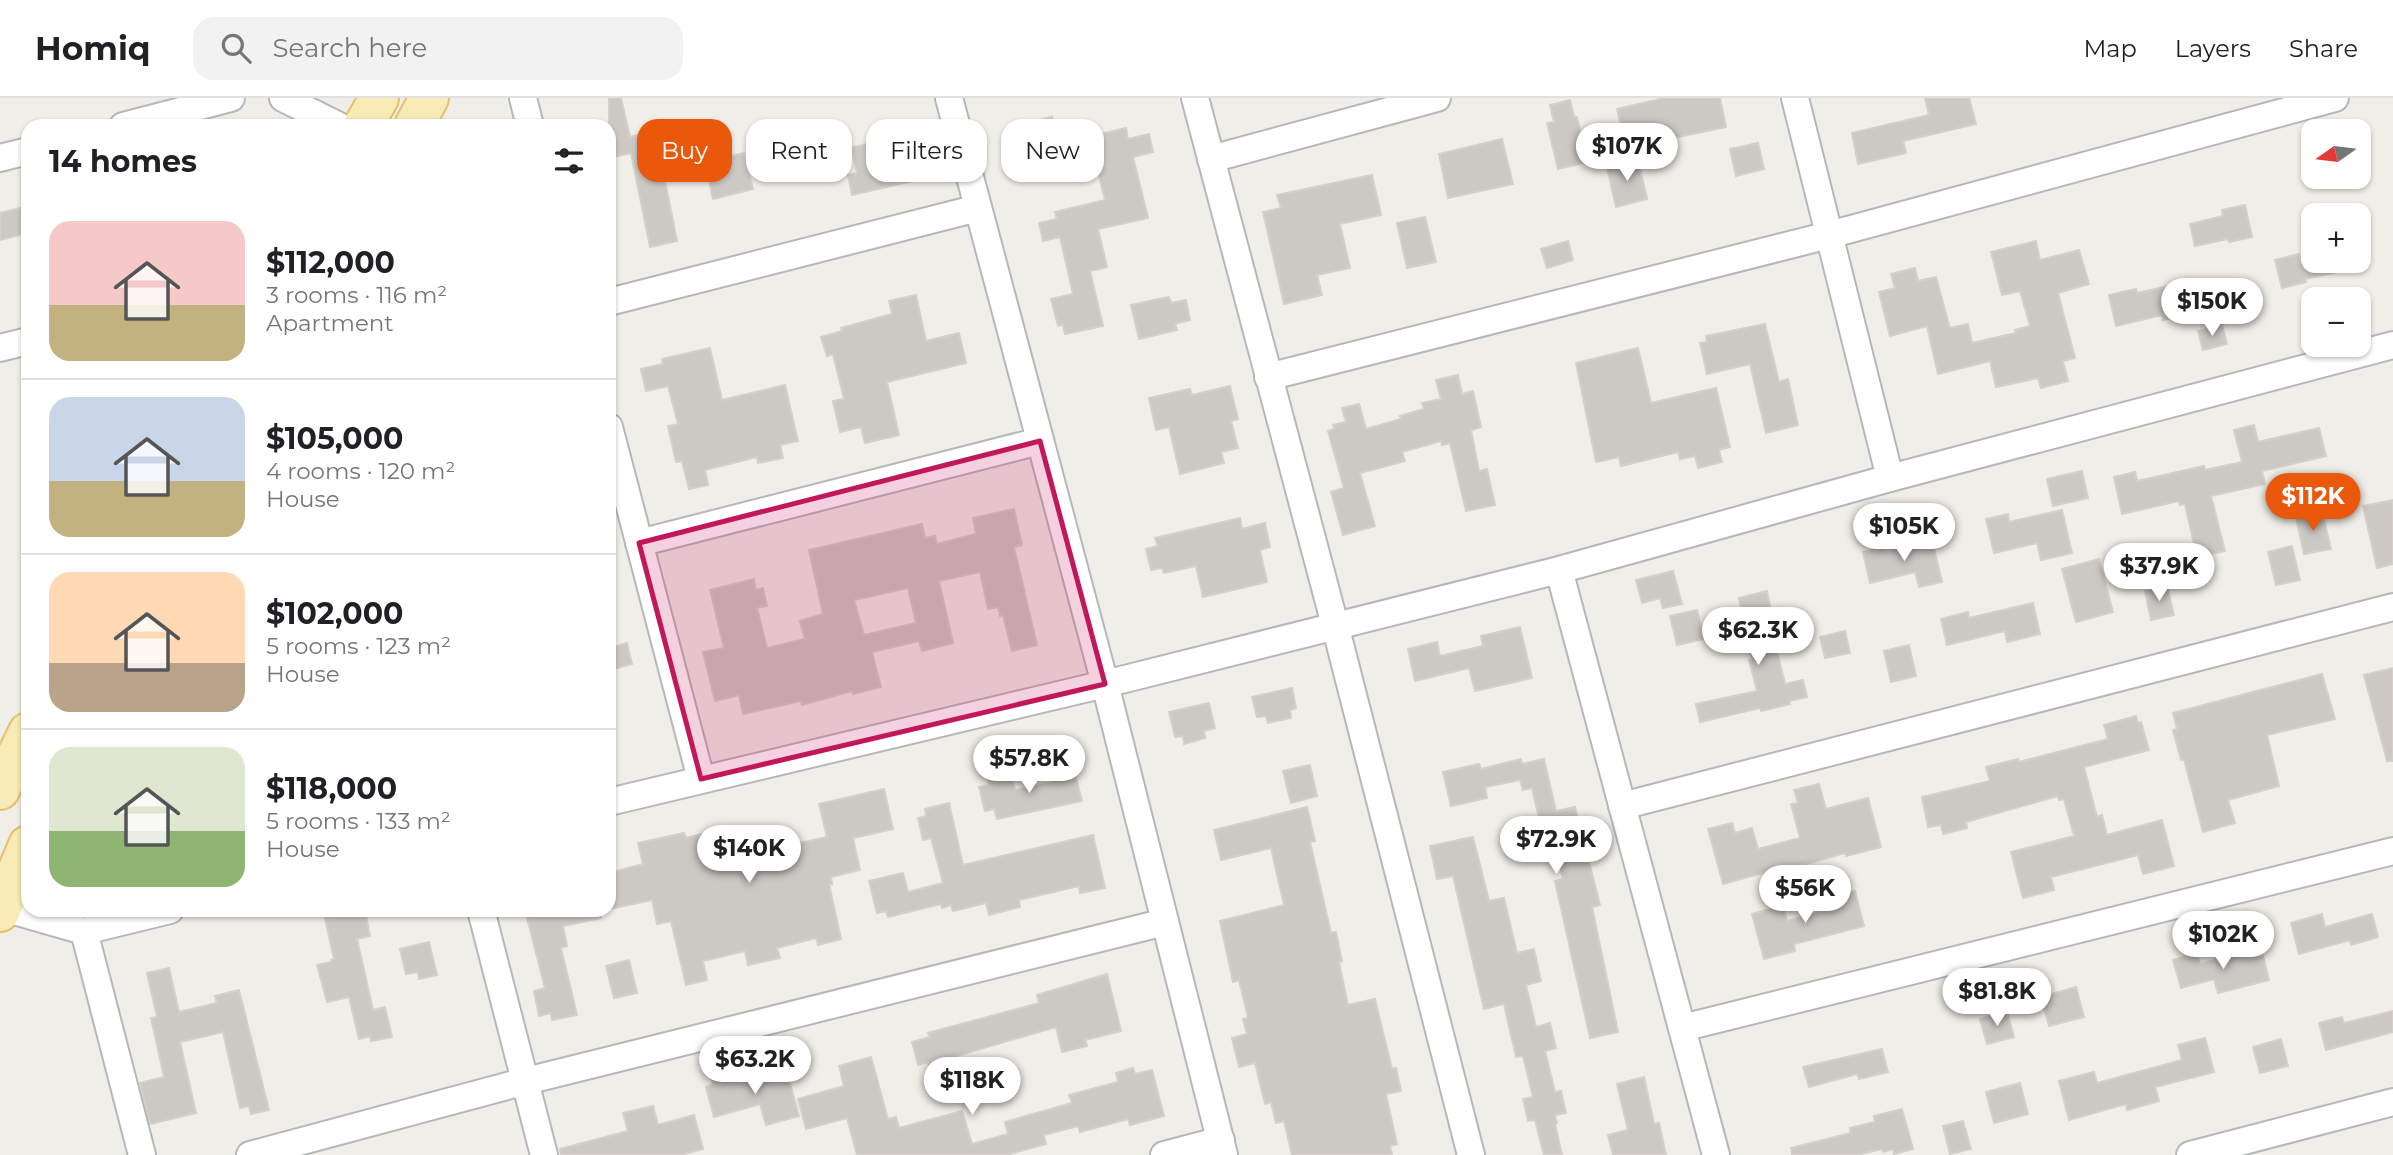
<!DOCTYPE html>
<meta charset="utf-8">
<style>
:root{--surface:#fff;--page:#f2f2f2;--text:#202124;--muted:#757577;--line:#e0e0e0;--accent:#ea580c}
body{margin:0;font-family:Montserrat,sans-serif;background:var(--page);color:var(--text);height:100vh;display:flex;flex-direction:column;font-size:26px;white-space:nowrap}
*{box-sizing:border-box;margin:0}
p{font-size:23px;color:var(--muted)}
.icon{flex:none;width:38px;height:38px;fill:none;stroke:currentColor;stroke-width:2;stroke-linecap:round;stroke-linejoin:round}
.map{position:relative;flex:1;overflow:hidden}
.details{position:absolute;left:21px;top:21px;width:595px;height:798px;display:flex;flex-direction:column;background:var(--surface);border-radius:21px;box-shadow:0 2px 5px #0004}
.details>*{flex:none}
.hud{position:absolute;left:637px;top:21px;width:665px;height:63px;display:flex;gap:14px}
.needle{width:46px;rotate:256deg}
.fabs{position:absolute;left:2301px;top:21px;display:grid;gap:14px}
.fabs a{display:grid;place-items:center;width:70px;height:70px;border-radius:14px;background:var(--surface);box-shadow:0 2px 5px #0004;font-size:35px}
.price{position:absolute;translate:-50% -60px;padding:0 16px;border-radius:24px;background:#fff;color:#222;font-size:23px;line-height:46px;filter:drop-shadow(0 2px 4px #0008)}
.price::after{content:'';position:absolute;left:50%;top:42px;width:21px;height:16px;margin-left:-10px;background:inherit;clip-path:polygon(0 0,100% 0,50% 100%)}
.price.selected{background:var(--accent);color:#fff}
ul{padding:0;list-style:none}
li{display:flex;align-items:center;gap:21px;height:175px;padding:0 28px}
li+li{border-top:2px solid var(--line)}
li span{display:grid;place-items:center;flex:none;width:196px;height:140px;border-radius:21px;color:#555}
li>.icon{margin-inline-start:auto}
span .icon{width:84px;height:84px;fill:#fffc;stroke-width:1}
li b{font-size:30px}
h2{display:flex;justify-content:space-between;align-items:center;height:84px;padding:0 28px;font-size:30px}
.tag{padding:0 24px;border-radius:21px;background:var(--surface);box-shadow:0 2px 5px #0004;font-size:24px;line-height:63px}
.tag.selected{background:var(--accent);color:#fff}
header{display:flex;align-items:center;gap:42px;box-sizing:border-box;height:98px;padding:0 35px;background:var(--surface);border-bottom:2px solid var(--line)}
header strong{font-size:33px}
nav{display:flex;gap:38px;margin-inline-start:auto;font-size:24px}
.search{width:490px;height:63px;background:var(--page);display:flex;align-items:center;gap:18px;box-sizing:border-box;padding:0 24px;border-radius:21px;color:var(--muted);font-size:26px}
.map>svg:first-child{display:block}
.building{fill:#ccc9c5;stroke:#d5d0c7;stroke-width:2;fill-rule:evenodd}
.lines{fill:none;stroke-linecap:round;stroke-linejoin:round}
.street-casing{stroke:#b5b8bb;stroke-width:30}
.primary-casing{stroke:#e7bf6b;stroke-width:42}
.street{stroke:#fff;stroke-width:26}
.primary{stroke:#f9ebb5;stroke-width:38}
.marked{fill:#c2185b;fill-opacity:0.2;stroke:#c2185b;stroke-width:5;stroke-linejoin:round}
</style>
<header>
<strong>Homiq</strong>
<div class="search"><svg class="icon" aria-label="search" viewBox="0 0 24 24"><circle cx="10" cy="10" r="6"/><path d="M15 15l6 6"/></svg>Search here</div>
<nav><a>Map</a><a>Layers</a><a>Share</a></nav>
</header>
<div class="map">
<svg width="2393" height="1057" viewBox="0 0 2393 1057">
<rect width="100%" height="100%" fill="#f0eee8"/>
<!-- building -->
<g class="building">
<path d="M609,0H621L630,39L674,29L680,53L660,58L677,143L650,149L631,55L609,60Z"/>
<path d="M1664,0H1720L1726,29L1626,50L1617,11Z"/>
<path d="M1925,0H1969L1976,26L1903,43L1906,55L1858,66L1852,35L1929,17Z"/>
<path d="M1570,2L1574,19H1577L1587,64L1558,71L1547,25L1554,24L1550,7Z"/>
<path d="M1052,19L1057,43L1046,46L1048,54L1027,59L1025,51L1019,52L1014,28Z"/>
<path d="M1126,30L1128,41L1149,36L1153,54L1133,59L1148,120L1098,131L1107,169L1090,173L1103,228L1065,236L1063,226L1058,228L1051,201L1073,196L1060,139L1043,143L1039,125L1057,121L1055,114L1105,102L1089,39Z"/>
<path d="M903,37L909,62L917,61L921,81L852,97L848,77L857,75L851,50Z"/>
<path d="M1502,41L1513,86L1448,100L1439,56Z"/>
<path d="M1758,45L1764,71L1736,78L1730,51Z"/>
<path d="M744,55L753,91L713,101L705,64Z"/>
<path d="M1638,62L1647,101L1616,109L1607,69Z"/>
<path d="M1372,77L1381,117L1340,126L1350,170L1317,177L1322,197L1284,206L1263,114L1281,110L1277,97Z"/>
<path d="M2245,107L2252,139L2229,144L2228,141L2195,148L2190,126L2223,118L2222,112Z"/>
<path d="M28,108V135L0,142V115Z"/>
<path d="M1425,119L1436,164L1407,170L1397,125Z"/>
<path d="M1568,143L1573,162L1547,170L1541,151Z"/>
<path d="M2036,143L2040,162L2079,152L2089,186L2058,195L2075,260L2063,263L2068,283L2041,290L2038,280L1996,289L1990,263L1938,276L1927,228L1890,238L1879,194L1895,190L1891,176L1915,170L1918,183L1936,179L1950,230L1968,226L1972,245L2016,235L2015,232L2030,228L2020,193L2002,197L1991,154Z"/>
<path d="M2299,156L2301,163H2352V171L2305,181L2306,184L2282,190L2275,162Z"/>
<path d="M2187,184L2194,215L2163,222L2162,217L2116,228L2109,197L2136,191L2137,195Z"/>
<path d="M916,197L926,243L959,235L966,265L887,284L899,337L865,345L861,329L840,334L833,303L844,301L833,256L827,258L821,239L842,233L841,230L892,216L889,203Z"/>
<path d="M1169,199L1171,205L1186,202L1190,222L1175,226L1177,232L1139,241L1131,207Z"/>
<path d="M1765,226L1779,284L1788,281L1798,327L1766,335L1750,266L1707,276L1700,245L1707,244L1706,238Z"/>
<path d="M2222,227L2227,246L2203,252L2198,233Z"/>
<path d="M710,250L722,302L785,287L798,343L780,347L783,360L758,365L757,359L705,372L708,387L689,391L682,363L676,364L668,328L678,326L668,288L646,293L641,271L663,266L662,261Z"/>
<path d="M1638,250L1651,305L1716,290L1730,349L1719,352L1722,364L1698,370L1695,358L1680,361L1678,354L1621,368L1619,359L1596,364L1576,265Z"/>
<path d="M1458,277L1462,296L1473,293L1481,329L1471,332L1479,373L1487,371L1495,407L1466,413L1450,345L1442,347L1441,343L1402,354L1405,363L1360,375L1375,428L1343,437L1331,394L1344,390L1328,333L1334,331L1333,327L1346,324L1342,310L1359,306L1366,331L1401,321L1400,318L1424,311L1422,305L1441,301L1436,282Z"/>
<path d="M1230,288L1238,321L1231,323L1238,350L1221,354L1224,365L1180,376L1169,329L1156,332L1149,300L1190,291L1192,297Z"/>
<path d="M2254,327L2258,344L2319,330L2326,358L2262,373L2265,386L2211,398L2225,453L2197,459L2185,406L2180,407L2179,403L2122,416L2114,379L2135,374L2137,383L2204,368L2205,372L2242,364L2234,332Z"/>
<path d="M2082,373L2088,400L2053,408L2047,381Z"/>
<path d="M2393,402V466L2377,470L2363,408Z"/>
<path d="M1014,411L1022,447L1014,449L1037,547L1012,553L1003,517L1000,518L998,509L988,511L980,474L939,483L953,545L922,553L919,543L872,554L881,589L853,596L852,593L802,607L801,603L743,616L739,597L715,603L703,554L724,550L710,492L754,481L756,492L763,490L767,508L757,510L767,550L805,541L800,523L823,516L809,452L922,426L925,440L935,438L937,446L976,436L973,420ZM908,490L916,525L864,537L854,502Z"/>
<path d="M2062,412L2072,455L2041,462L2037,445L1994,455L1986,421L2008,416L2009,424Z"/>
<path d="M2322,414L2331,451L2304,456L2296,420Z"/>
<path d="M1240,420L1242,431L1265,425L1270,449L1260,452L1267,484L1203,499L1196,468L1164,475L1162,470L1151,472L1146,451L1158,448L1155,440Z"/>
<path d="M1932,442L1942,484L1919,489L1915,474L1870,485L1863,454L1886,449L1887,453Z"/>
<path d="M2292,448L2300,482L2276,487L2268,454Z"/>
<path d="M2099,461L2113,514L2076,524L2062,471Z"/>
<path d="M1673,473L1682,506L1663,510L1660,500L1642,505L1636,482Z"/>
<path d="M2167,488L2174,517L2151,522L2145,493Z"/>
<path d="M1767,493L1774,527L1771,528L1785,586L1803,582L1807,599L1789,603L1790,606L1761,613L1760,610L1700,624L1696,606L1757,593L1749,562L1752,561L1739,500Z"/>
<path d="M2033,505L2040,536L2007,544L2005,533L1947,547L1941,521L1968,514L1969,520Z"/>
<path d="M1697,512L1704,541L1677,547L1670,518Z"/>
<path d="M1520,529L1532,580L1475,593L1469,570L1415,583L1408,551L1437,544L1440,558L1483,548L1481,538Z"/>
<path d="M1845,533L1850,555L1825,560L1820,539Z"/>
<path d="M627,545L632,566L614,571L609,550Z"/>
<path d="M1909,547L1916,578L1891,584L1884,553Z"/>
<path d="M2393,570V663H2387L2364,577Z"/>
<path d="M2322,576L2335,621L2267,637L2279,688L2228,702L2235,725L2203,734L2184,661L2181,662L2173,632L2177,631L2173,615Z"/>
<path d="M1292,590L1296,610L1290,612L1291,620L1268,625L1266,618L1257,619L1252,599Z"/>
<path d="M1209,605L1215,630L1204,633L1205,640L1184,646L1183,638L1175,639L1169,614Z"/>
<path d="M2136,618L2138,625L2141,624L2149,652L2084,669L2097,719L2102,717L2107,737L2162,722L2174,768L2143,776L2138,757L2051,779L2054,792L2023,800L2011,754L2074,738L2064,701L2059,702L2058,698L1966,724L1967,730L1943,736L1941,727L1928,729L1922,699L1990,683L1986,669L2018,661L2019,664L2108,641L2104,627Z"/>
<path d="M1521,661L1522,666L1544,661L1556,713L1575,709L1600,807L1592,809L1618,934L1590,940L1555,783L1563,781L1553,741L1544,743L1532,690L1523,692L1520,682L1485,689L1487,700L1451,708L1443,674L1479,666L1481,671Z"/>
<path d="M1310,667L1317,698L1291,705L1283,673Z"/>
<path d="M1074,672L1082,703L997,721L994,711L985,713L979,689L989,687L987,680L1011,675L1015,692L1053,684L1051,677Z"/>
<path d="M1819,686L1826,711L1868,700L1881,749L1846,758L1845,755L1782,773L1781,770L1723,786L1708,731L1732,725L1735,735L1752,730L1758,751L1800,740L1791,706L1798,705L1794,692Z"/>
<path d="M884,691L893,731L853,740L860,772L831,779L832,786H829L841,841L818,847L816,840L777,850L780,860L748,867L745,853L703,863L707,882L686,887L671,823L657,826L652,802L609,811V775L643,766L638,745L684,735L686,740L710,734L711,741L753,731L755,740L783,734L786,748L827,739L819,706Z"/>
<path d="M949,705L963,767L1093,737L1105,790L1080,795L1079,788L1019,802L1020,809L989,817L986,805L953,813L951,807L942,810L941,806L888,819L886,813L877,815L869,783L903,775L908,794L943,785L931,740L923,742L918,720L926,718L925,711Z"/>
<path d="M1307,709L1315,743L1310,744L1331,835L1336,834L1342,863L1339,864L1348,907L1375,901L1392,971L1396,970L1401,993L1386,996L1397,1046L1390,1048L1392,1057H1292L1284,1023L1276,1025L1271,1004L1265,1006L1255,965L1239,969L1232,940L1247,936L1243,921L1248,920L1239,882L1233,884L1220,823L1284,807L1271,750L1221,762L1214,732Z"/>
<path d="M1473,739L1489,803L1504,800L1517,855L1534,851L1541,883L1526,887L1536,929L1550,925L1556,950L1545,953L1555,994L1561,993L1566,1015L1555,1017L1557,1025L1555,1026L1562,1057H1544L1535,1022L1528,1023L1523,1001L1533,999L1523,958L1516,959L1504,906L1484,911L1453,778L1437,781L1430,748Z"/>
<path d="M1855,793L1864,828L1794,846L1795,853L1764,861L1752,816L1783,807L1787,823L1831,811L1828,800Z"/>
<path d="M362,812H365L370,838L357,841L373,912L385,909L392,939L371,943L370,938L359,941L349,899L327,904L317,867L331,864V862L334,861L325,820Z"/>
<path d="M525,812H600L601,820L563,828L567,848L561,850L577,917L552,922L551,915L539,918L534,893L545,890Z"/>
<path d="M2322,816L2325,829L2372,816L2378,839L2351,847L2350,842L2299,856L2291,825Z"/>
<path d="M429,844L437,877L419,881L418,874L406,876L400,851Z"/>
<path d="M2261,850L2269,882L2218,895L2214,881L2181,890L2173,862L2197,855L2200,866Z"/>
<path d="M629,862L637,895L614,900L606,868Z"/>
<path d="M169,870L179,914L217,905L215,898L239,892L269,1012L251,1016L249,1008L240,1010L223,934L180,944L196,1015L150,1026L140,985L164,979L151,920L157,919L147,875Z"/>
<path d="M1107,876L1121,933L1085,942L1087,948L1062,954L1056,929L953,959L955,964L929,970L928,964L918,967L912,944L930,939L928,935L1039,905L1037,897Z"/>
<path d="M2076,889L2084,919L2049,928L2041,899Z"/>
<path d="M2393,913V934L2326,952L2319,925L2342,919L2344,925Z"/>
<path d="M2007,914L2014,939L1987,946L1980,921Z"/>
<path d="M2205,940L2214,974L2155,989L2159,1003L2127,1012L2126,1006L2069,1022L2059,983L2094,974L2097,985L2182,962L2178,947Z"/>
<path d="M2281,941L2288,968L2260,975L2253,949Z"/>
<path d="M1882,951L1888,974L1859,981L1857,976L1809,989L1803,969Z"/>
<path d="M871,959L888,1021L896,1019L899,1030L962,1013L972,1046L1008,1036L1005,1024L1072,1005L1069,997L1118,984L1116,975L1133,970L1135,976L1152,972L1164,1018L1130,1027L1128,1021L1080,1034L1078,1028L1044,1037L1046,1046L1006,1057H857L847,1020L806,1031L798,1001L844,988L839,968Z"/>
<path d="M786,971L799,1018L766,1027L760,1006L714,1019L706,989L713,986L712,982L737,975L739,984Z"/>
<path d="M1644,979L1654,1026L1659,1025L1666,1057H1613L1608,1037L1628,1032L1617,986Z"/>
<path d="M2020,985L2028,1016L1994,1025L1986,994Z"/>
<path d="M653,1008L658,1027L694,1017L703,1051L680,1057H561L560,1051L628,1033L623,1015Z"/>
<path d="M1902,1011L1913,1051L1894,1056L1893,1051L1883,1054L1882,1051L1856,1057H1792L1791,1050L1851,1035L1850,1030L1875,1024L1874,1018Z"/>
<path d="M1963,1023L1971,1051L1950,1056L1943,1028Z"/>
</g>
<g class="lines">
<defs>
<g id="street">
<path d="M283,0L339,28"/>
<path d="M523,0L530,28"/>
<path d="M949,0L1105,586L1224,1057"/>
<path d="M1195,0L1335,527L1471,1057"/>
<path d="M1795,0L1890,380"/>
<path d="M123,28L231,0"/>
<path d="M0,60L28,53"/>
<path d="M1211,61L1437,0"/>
<path d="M609,204L978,110"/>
<path d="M0,250L28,243"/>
<path d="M1268,279L1829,137L2335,0"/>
<path d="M609,329L701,681"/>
<path d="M639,445L1040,343"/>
<path d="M1559,472L1716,1057"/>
<path d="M609,704L1105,586L1559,472L1890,380L2393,247"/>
<path d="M1622,708L2393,509"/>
<path d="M0,809L84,833L170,812"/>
<path d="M481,812L544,1057"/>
<path d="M84,833L142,1057"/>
<path d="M1682,930L2393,753"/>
<path d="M250,1057L526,983L1165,824"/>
<path d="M1164,1057L1221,1042"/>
<path d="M2190,1057L2393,1004"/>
</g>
<g id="primary">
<path d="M363,28L379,0"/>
<path d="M414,28L429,0"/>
<path d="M0,692L28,634"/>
<path d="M0,814L28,747"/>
</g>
</defs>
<!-- street casing -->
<use href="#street" class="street-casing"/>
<!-- primary casing -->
<use href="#primary" class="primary-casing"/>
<!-- street -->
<use href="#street" class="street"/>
<!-- primary -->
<use href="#primary" class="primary"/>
</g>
<!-- marked area -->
<path class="marked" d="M1040,343L1105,586L701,681L639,445Z"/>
</svg>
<div class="fabs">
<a><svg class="needle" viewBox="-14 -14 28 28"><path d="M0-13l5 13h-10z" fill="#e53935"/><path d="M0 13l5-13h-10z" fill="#757577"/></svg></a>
<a>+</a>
<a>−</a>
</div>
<b class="price" style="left:1627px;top:85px">$107K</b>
<b class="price" style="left:2212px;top:240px">$150K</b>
<b class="price selected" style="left:2313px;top:435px">$112K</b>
<b class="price" style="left:1904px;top:465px">$105K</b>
<b class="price" style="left:2159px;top:505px">$37.9K</b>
<b class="price" style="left:1758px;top:569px">$62.3K</b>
<b class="price" style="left:1029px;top:697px">$57.8K</b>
<b class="price" style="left:1556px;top:778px">$72.9K</b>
<b class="price" style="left:749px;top:787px">$140K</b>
<b class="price" style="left:1805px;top:827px">$56K</b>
<b class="price" style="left:2223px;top:873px">$102K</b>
<b class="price" style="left:1997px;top:930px">$81.8K</b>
<b class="price" style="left:755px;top:998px">$63.2K</b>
<b class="price" style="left:972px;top:1019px">$118K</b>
<div class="hud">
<a class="tag selected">Buy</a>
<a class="tag">Rent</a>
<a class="tag">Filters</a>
<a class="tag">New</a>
</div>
<section class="details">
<h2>14 homes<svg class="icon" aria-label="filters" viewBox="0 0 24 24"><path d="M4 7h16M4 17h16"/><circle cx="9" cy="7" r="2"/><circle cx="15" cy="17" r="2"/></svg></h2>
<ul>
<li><span style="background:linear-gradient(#f6c9c9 60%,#c2b280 0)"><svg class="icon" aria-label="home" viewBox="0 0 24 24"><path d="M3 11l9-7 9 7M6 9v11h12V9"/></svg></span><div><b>$112,000</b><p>3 rooms · 116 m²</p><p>Apartment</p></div></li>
<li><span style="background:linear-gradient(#c9d6e8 60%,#c2b280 0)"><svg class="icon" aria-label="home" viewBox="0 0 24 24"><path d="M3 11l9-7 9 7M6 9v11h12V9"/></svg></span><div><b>$105,000</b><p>4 rooms · 120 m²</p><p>House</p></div></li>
<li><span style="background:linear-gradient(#ffd9b3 65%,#b9a48a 0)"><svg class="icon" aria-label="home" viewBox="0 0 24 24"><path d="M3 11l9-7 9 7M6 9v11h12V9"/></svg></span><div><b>$102,000</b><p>5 rooms · 123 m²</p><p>House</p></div></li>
<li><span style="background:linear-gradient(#dfe7d0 60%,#8fb573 0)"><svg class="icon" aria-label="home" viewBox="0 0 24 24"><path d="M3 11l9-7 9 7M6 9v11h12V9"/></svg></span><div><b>$118,000</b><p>5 rooms · 133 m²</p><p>House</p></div></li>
</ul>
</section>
</div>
